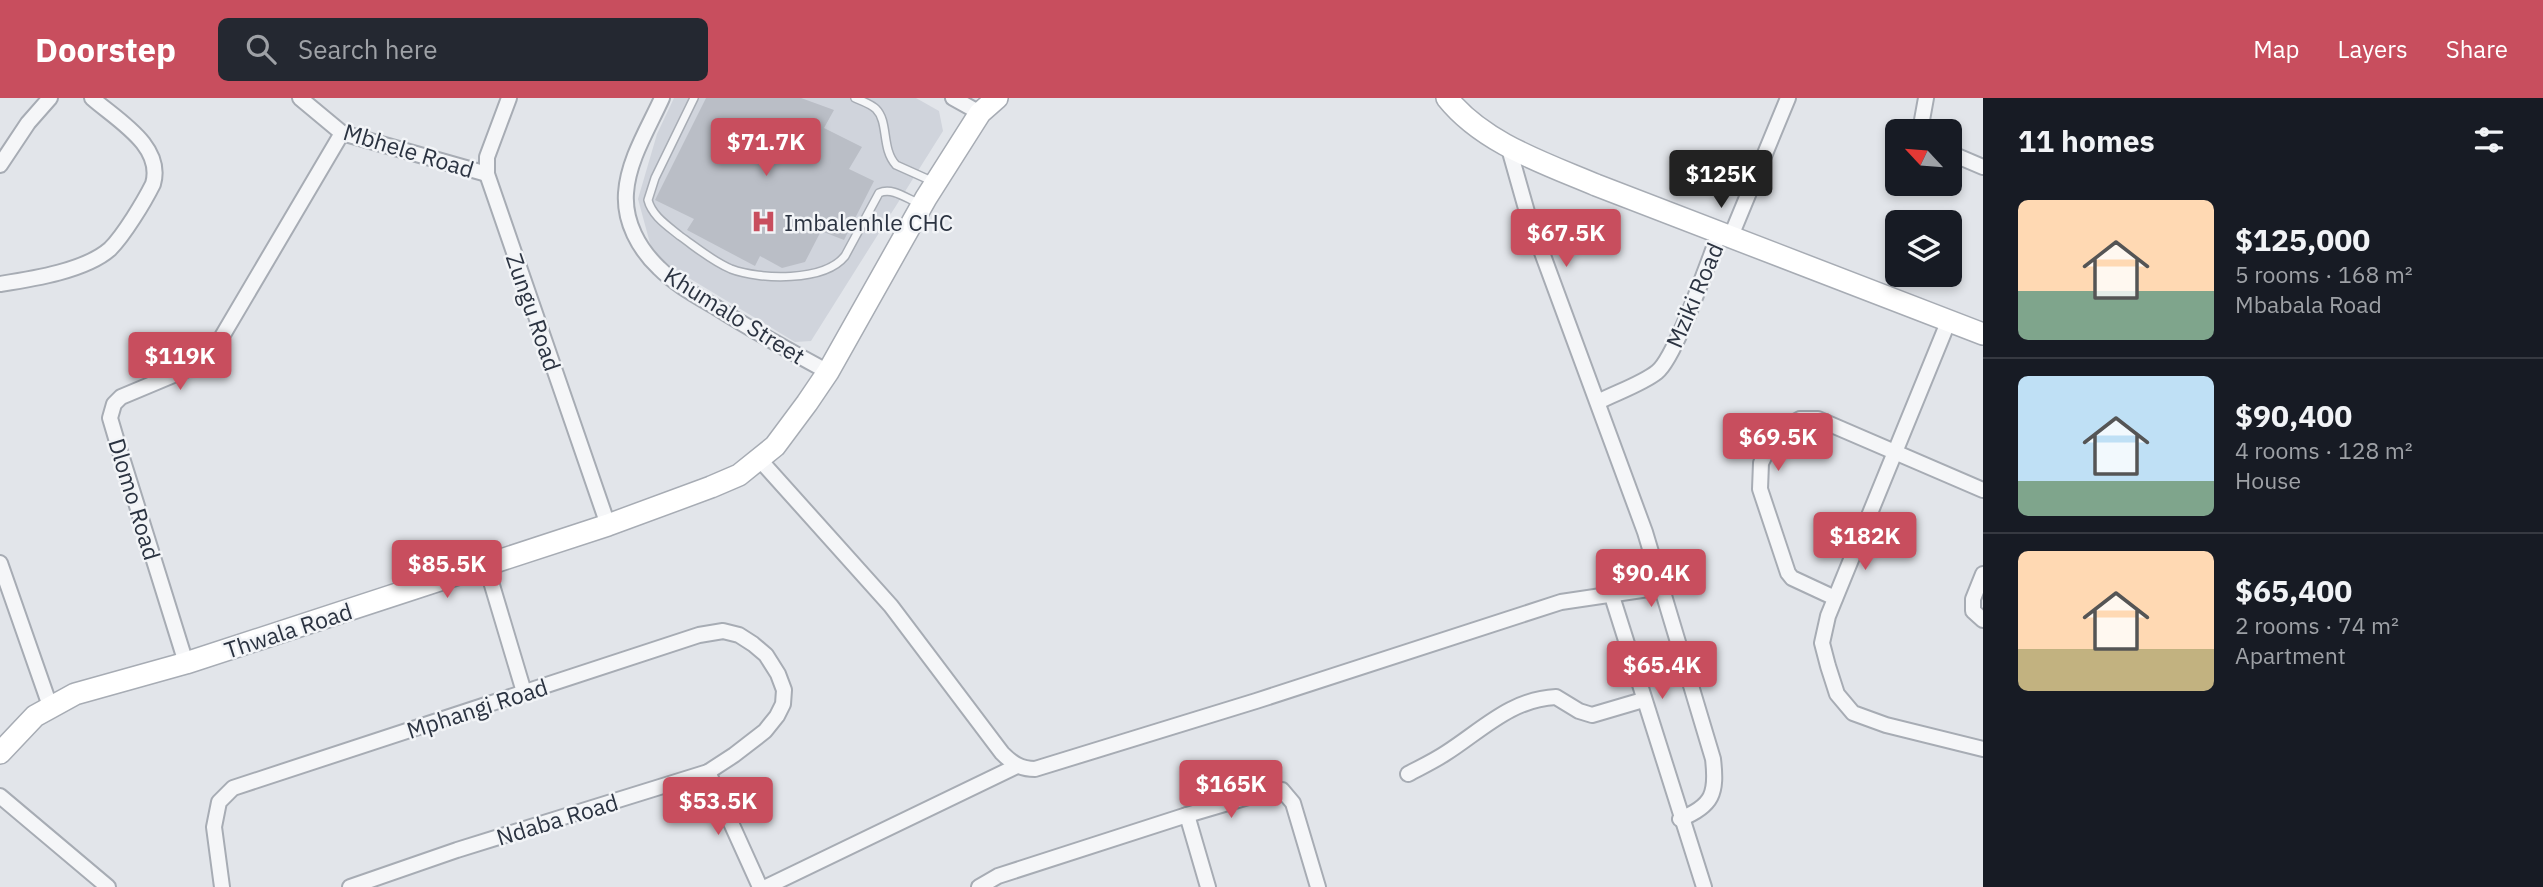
<!DOCTYPE html>
<meta charset="utf-8">
<style>
:root{--surface:#171b24;--page:#242831;--text:#f1f3f6;--muted:#9ea1a6;--line:#363941;--accent:#c84e5e}
body{margin:0;font-family:"IBM Plex Sans",sans-serif;background:var(--page);color:var(--text);height:100vh;display:flex;flex-direction:column;font-size:26px;white-space:nowrap}
*{box-sizing:border-box;margin:0}
p{font-size:23px;color:var(--muted)}
.icon{flex:none;width:38px;height:38px;fill:none;stroke:currentColor;stroke-width:2;stroke-linecap:round;stroke-linejoin:round}
.map{position:relative;flex:1;overflow:hidden}
.panel{display:flex;flex-direction:column;background:var(--surface);width:560px}
.panel>*{flex:none}
.needle{width:46px;rotate:296deg}
.controls{position:absolute;left:1885px;top:21px;display:grid;gap:14px}
.controls a{display:grid;place-items:center;width:77px;height:77px;border-radius:10px;background:var(--surface);box-shadow:0 4px 10px #0003;font-size:35px}
.price{position:absolute;translate:-50% -60px;padding:0 16px;border-radius:7px;background:var(--accent);color:#fff;font-size:23px;line-height:46px;filter:drop-shadow(0 2px 4px #0008)}
.price::after{content:'';position:absolute;left:50%;top:42px;width:21px;height:16px;margin-left:-10px;background:inherit;clip-path:polygon(0 0,100% 0,50% 100%)}
.price.current{background:#222;color:#fff}
ul{padding:0;list-style:none}
li{display:flex;align-items:center;gap:21px;height:175px;padding:0 35px}
li+li{border-top:2px solid var(--line)}
li span{display:grid;place-items:center;flex:none;width:196px;height:140px;border-radius:10px;color:#555}
li>.icon{margin-inline-start:auto}
span .icon{width:84px;height:84px;fill:#fffc;stroke-width:1}
li b{font-size:30px}
h2{display:flex;justify-content:space-between;align-items:center;height:84px;padding:0 35px;font-size:30px}
header{display:flex;align-items:center;gap:42px;box-sizing:border-box;height:98px;padding:0 35px;background:var(--accent);color:#fff}
header strong{font-size:33px}
nav{display:flex;gap:38px;margin-inline-start:auto;font-size:24px}
.search{width:490px;height:63px;background:var(--page);display:flex;align-items:center;gap:18px;box-sizing:border-box;padding:0 24px;border-radius:10px;color:var(--muted);font-size:26px}
main{display:flex;flex:1;min-height:0}
.map>svg:first-child{display:block}
.built{fill:#d0d4dc}
.building{fill:#babec6}
.lines{fill:none;stroke-linecap:round;stroke-linejoin:round}
.lane-casing{stroke:#a7acb4;stroke-width:10}
.street-casing{stroke:#a7acb4;stroke-width:18}
.secondary-casing{stroke:#a7acb4;stroke-width:24}
.lane{stroke:#f5f6f8;stroke-width:7}
.street{stroke:#f5f6f8;stroke-width:14}
.secondary{stroke:#fff;stroke-width:21}
.labels{text-anchor:middle;dominant-baseline:central;stroke-width:5;stroke-linejoin:round;paint-order:stroke}
.street-label{font-size:23px;fill:#2b3341;stroke:#f2f4f7}
.poi-label{font-size:23px;fill:#2b3341;stroke:#f2f4f7;text-anchor:start}
</style>
<header>
<strong>Doorstep</strong>
<div class="search"><svg class="icon" aria-label="search" viewBox="0 0 24 24"><circle cx="10" cy="10" r="6"/><path d="M15 15l6 6"/></svg>Search here</div>
<nav><a>Map</a><a>Layers</a><a>Share</a></nav>
</header>
<main>
<div class="map">
<svg width="1983" height="789" viewBox="0 0 1983 789">
<rect width="100%" height="100%" fill="#e2e5ea"/>
<!-- built -->
<path class="built" d="M674,0H916L939,13L943,33L811,243L795,244L659,162L651,149L638,101L657,36Z"/>
<!-- building -->
<path class="building" d="M706,0H801L834,12L824,30L862,49L849,71L874,83L844,142L821,133L805,164L782,170L760,158L755,168L687,132L694,121L655,102Z"/>
<g class="lines">
<defs>
<g id="lane">
<path d="M694,0L655,80L648,102C652,118 668,128 680,138C697,150 712,163 731,171C760,182 824,184 845,158L879,95C892,89 906,100 918,105"/>
<path d="M855,0C862,3 871,6 876,11C889,24 881,51 896,67L934,84"/>
</g>
<g id="street">
<path d="M300,0L342,35L487,76"/>
<path d="M509,0L487,59V76L608,427"/>
<path d="M662,0C649,29 628,62 626,95C624,124 639,151 659,170C676,187 697,198 717,210C753,233 790,253 828,274"/>
<path d="M953,0L980,15"/>
<path d="M1920,33L1926,0"/>
<path d="M1508,47L1527,114L1645,434L1713,661C1717,695 1713,708 1680,721"/>
<path d="M1950,55L1983,69"/>
<path d="M0,67L28,25L50,0"/>
<path d="M1731,138L1788,0"/>
<path d="M0,186C32,181 85,173 110,151C124,137 144,104 153,86C164,48 117,22 92,0"/>
<path d="M1949,222L1828,518L1822,545L1828,568L1837,596L1853,615L1886,627L1983,651"/>
<path d="M1598,304C1615,295 1642,286 1657,274C1676,259 1709,161 1720,134"/>
<path d="M760,362L891,508L1002,655C1012,665 1020,671 1035,671L1256,603L1561,504L1662,489"/>
<path d="M0,465L50,608"/>
<path d="M486,467L524,594"/>
<path d="M1983,476L1973,501V513L1983,522"/>
<path d="M1611,495L1704,789"/>
<path d="M1835,500L1792,480L1788,475L1760,391L1761,365L1776,335L1800,321H1818L1983,392"/>
<path d="M186,565L118,347L110,320L114,306L121,299L195,268L217,247L342,35"/>
<path d="M708,674L760,789"/>
<path d="M1408,676C1421,669 1434,663 1446,655C1482,632 1511,601 1556,599L1579,613L1592,617L1643,602"/>
<path d="M0,698L108,789"/>
<path d="M1187,717L1265,694L1282,692L1293,705L1318,789"/>
<path d="M222,789L214,729L219,704L233,690L699,537L723,533L739,537L753,546L766,557L778,576L784,592L783,606L777,618L765,633L734,657L708,674L457,752L350,789"/>
<path d="M766,789L1017,668"/>
<path d="M979,789L998,778L1187,717L1208,789"/>
</g>
<g id="secondary">
<path d="M1447,0C1483,45 1544,65 1596,87L1983,236"/>
<path d="M0,655L35,618L75,596L186,565L608,427L711,389L739,377L775,348L807,305L828,274L926,100L980,15L997,0"/>
</g>
</defs>
<!-- lane casing -->
<use href="#lane" class="lane-casing"/>
<!-- street casing -->
<use href="#street" class="street-casing"/>
<!-- secondary casing -->
<use href="#secondary" class="secondary-casing"/>
<!-- lane -->
<use href="#lane" class="lane"/>
<!-- street -->
<use href="#street" class="street"/>
<!-- secondary -->
<use href="#secondary" class="secondary"/>
</g>
<!-- icons -->
<defs>
<symbol id="hospital-bare" viewBox="-9 -9 18 18"><path d="M-5-5h3v3.5h4V-5h3V5h-3V1.5h-4V5h-3Z" fill="#c84e5e" stroke="#f2f4f7" stroke-width="2.5" paint-order="stroke"/></symbol>
</defs>
<g fill-rule="evenodd">
<use href="#hospital-bare" x="746" y="106" width="35" height="35"/>
</g>
<g class="labels">
<!-- street labels -->
<g class="street-label">
<text transform="translate(409 52) rotate(17)">Mbhele Road</text>
<text transform="translate(1694 197) rotate(-67)">Mziki Road</text>
<text transform="translate(534 214) rotate(71)">Zungu Road</text>
<text transform="translate(735 217) rotate(32)">Khumalo Street</text>
<text transform="translate(135 401) rotate(73)">Dlomo Road</text>
<text transform="translate(288 532) rotate(-18)">Thwala Road</text>
<text transform="translate(477 610) rotate(-18)">Mphangi Road</text>
<text transform="translate(557 721) rotate(-17)">Ndaba Road</text>
</g>
<!-- poi labels -->
<g class="poi-label">
<text x="784" y="124">Imbalenhle CHC</text>
</g>
</g>
</svg>
<div class="controls">
<a><svg class="needle" viewBox="-14 -14 28 28"><path d="M0-13l5 13h-10z" fill="#e53935"/><path d="M0 13l5-13h-10z" fill="#9ea1a6"/></svg></a>
<a><svg class="icon" aria-label="layers" viewBox="0 0 24 24"><path d="M12 4l9 5-9 5-9-5zM3 14l9 5 9-5"/></svg></a>
</div>
<b class="price" style="left:766px;top:80px">$71.7K</b>
<b class="price current" style="left:1721px;top:112px">$125K</b>
<b class="price" style="left:1566px;top:171px">$67.5K</b>
<b class="price" style="left:180px;top:294px">$119K</b>
<b class="price" style="left:1778px;top:375px">$69.5K</b>
<b class="price" style="left:1865px;top:474px">$182K</b>
<b class="price" style="left:447px;top:502px">$85.5K</b>
<b class="price" style="left:1651px;top:511px">$90.4K</b>
<b class="price" style="left:1662px;top:603px">$65.4K</b>
<b class="price" style="left:1231px;top:722px">$165K</b>
<b class="price" style="left:718px;top:739px">$53.5K</b>
</div>
<section class="panel">
<h2>11 homes<svg class="icon" aria-label="filters" viewBox="0 0 24 24"><path d="M4 7h16M4 17h16"/><circle cx="9" cy="7" r="2"/><circle cx="15" cy="17" r="2"/></svg></h2>
<ul>
<li><span style="background:linear-gradient(#ffd9b3 65%,#7fa58c 0)"><svg class="icon" aria-label="home" viewBox="0 0 24 24"><path d="M3 11l9-7 9 7M6 9v11h12V9"/></svg></span><div><b>$125,000</b><p>5 rooms · 168 m²</p><p>Mbabala Road</p></div></li>
<li><span style="background:linear-gradient(#bfe0f5 75%,#7fa58c 0)"><svg class="icon" aria-label="home" viewBox="0 0 24 24"><path d="M3 11l9-7 9 7M6 9v11h12V9"/></svg></span><div><b>$90,400</b><p>4 rooms · 128 m²</p><p>House</p></div></li>
<li><span style="background:linear-gradient(#ffd9b3 70%,#c2b280 0)"><svg class="icon" aria-label="home" viewBox="0 0 24 24"><path d="M3 11l9-7 9 7M6 9v11h12V9"/></svg></span><div><b>$65,400</b><p>2 rooms · 74 m²</p><p>Apartment</p></div></li>
</ul>
</section>
</main>
